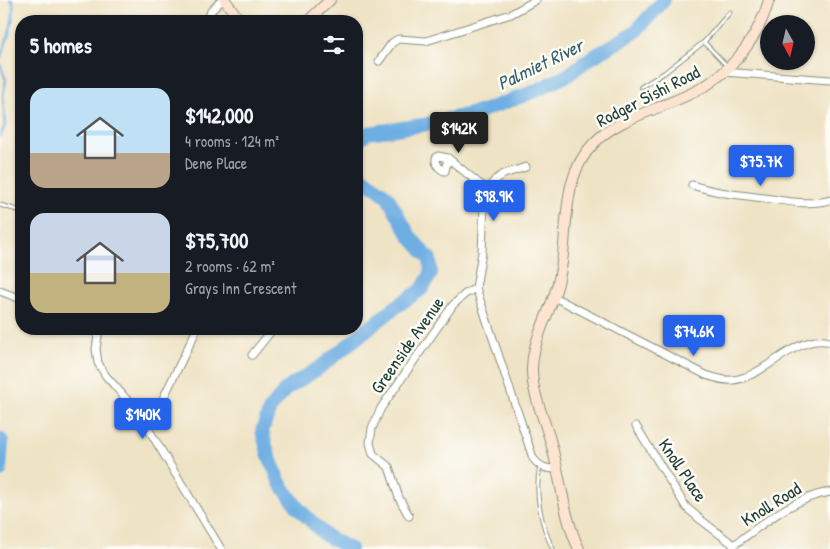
<!DOCTYPE html>
<meta charset="utf-8">
<style>
:root{--surface:#171b24;--page:#242831;--text:#f1f3f6;--muted:#9ea1a6;--accent:#2563eb}
body{margin:0;font-family:"Patrick Hand",sans-serif;background:var(--page);color:var(--text);height:100vh;display:flex;flex-direction:column;font-size:19px;white-space:nowrap}
*{box-sizing:border-box;margin:0}
p{font-size:16px;color:var(--muted)}
.icon{flex:none;width:28px;height:28px;fill:none;stroke:currentColor;stroke-width:2;stroke-linecap:round;stroke-linejoin:round}
.map{position:relative;flex:1;overflow:hidden}
.panel{position:absolute;left:15px;top:15px;width:348px;height:320px;display:flex;flex-direction:column;background:var(--surface);border-radius:20px;box-shadow:0 1px 4px #0004}
.panel>*{flex:none}
.needle{width:32px;rotate:172deg}
.controls{position:absolute;left:760px;top:15px;display:grid;gap:10px}
.controls a{display:grid;place-items:center;width:55px;height:55px;border-radius:50%;background:var(--surface);box-shadow:0 1px 4px #0004;font-size:25px}
.price{position:absolute;translate:-50% -42px;padding:0 11px;border-radius:5px;background:var(--accent);color:#fff;font-size:16px;line-height:32px;filter:drop-shadow(0 1px 2px #0008)}
.price::after{content:'';position:absolute;left:50%;top:30px;width:15px;height:11px;margin-left:-8px;background:inherit;clip-path:polygon(0 0,100% 0,50% 100%)}
.price.selected{background:#222;color:#fff}
ul{padding:0;list-style:none}
li{display:flex;align-items:center;gap:15px;height:125px;padding:0 15px}
li span{display:grid;place-items:center;flex:none;width:140px;height:100px;border-radius:15px;color:#555}
li>.icon{margin-inline-start:auto}
span .icon{width:60px;height:60px;fill:#fffc;stroke-width:1}
li b{font-size:21px}
h2{display:flex;justify-content:space-between;align-items:center;height:60px;padding:0 15px;font-size:21px}
.map>svg:first-child{display:block}
.lines{fill:none;stroke-linecap:round;stroke-linejoin:round}
.stream{stroke:#6eaee2;stroke-width:2.5}
.river{stroke:#6eaee2;stroke-width:14}
.lane-casing{stroke:#87907c;stroke-width:5}
.street-casing{stroke:#87907c;stroke-width:9}
.secondary-casing{stroke:#87907c;stroke-width:12}
.lane{stroke:#fff;stroke-width:3}
.street{stroke:#fff;stroke-width:7}
.secondary{stroke:#fde4d0;stroke-width:10}
.labels{text-anchor:middle;dominant-baseline:central;stroke-width:5;stroke-linejoin:round;paint-order:stroke}
.street-label{font-size:18px;fill:#1f3d34;stroke:#fdfcf7}
.water-label{font-size:19px;font-style:italic;fill:#375f68;stroke:#fdfcf7}
</style>
<div class="map">
<svg width="830" height="549" viewBox="0 0 830 549">
<rect width="100%" height="100%" fill="#fdfcf7"/>
<filter id="ink" filterUnits="userSpaceOnUse"><feTurbulence type="fractalNoise" baseFrequency=".02" numOctaves="2"/><feDisplacementMap in="SourceGraphic" scale="10" xChannelSelector="R" yChannelSelector="G"/><feConvolveMatrix kernelMatrix="1 2 1 2 8 2 1 2 1" color-interpolation-filters="sRGB"/></filter>
<filter id="wash" filterUnits="userSpaceOnUse"><feTurbulence type="fractalNoise" baseFrequency=".0096" numOctaves="4" result="noise"/><feDisplacementMap in="SourceGraphic" scale="20" xChannelSelector="R" yChannelSelector="G"/><feGaussianBlur stdDeviation="1.12" result="paint"/><feColorMatrix in="noise" values="0 0 0 0 0 0 0 0 0 0 0 0 0 0 0 0 0 1.4 0 .05"/><feComposite in="paint" operator="in"/></filter>
<g filter="url(#wash)">
<rect width="100%" height="100%" fill="#efe3c5"/>
<g class="lines">
<!-- stream -->
<g class="stream">
<path d="M0,59C7,40 15,22 13,1L10,0"/>
<path d="M0,64L6,80L3,95L5,125L0,136"/>
</g>
<!-- river -->
<g class="river">
<path d="M356,141L368,133L423,125L482,111L533,92L568,75L586,61L635,32L664,0"/>
<path d="M0,439L2,441L0,471"/>
<path d="M350,549L325,535L298,508L280,483L268,453L262,431L270,409L286,389L319,368L397,306L422,289L431,274L430,259L411,238L387,196L356,172"/>
</g>
</g>
</g>
<g filter="url(#ink)">
<g class="lines">
<defs>
<g id="lane">
<path d="M704,42L728,67"/>
<path d="M641,87L664,73L704,42L730,12"/>
<path d="M0,205L21,211"/>
<path d="M540,466C534,493 541,525 553,549"/>
</g>
<g id="street">
<path d="M207,21L211,11L222,0"/>
<path d="M379,61L392,43L398,39L426,41L511,14L536,0"/>
<path d="M724,72L830,80"/>
<path d="M448,158L445,171C440,170 435,164 436,158L438,156L448,158L487,190"/>
<path d="M526,167L504,174L495,180L486,191L484,203L482,252L476,288L533,458C540,468 547,469 558,469"/>
<path d="M692,185C716,193 740,195 764,198C786,201 809,206 830,200"/>
<path d="M0,291L21,299"/>
<path d="M554,297L706,375C715,378 724,381 733,380C766,377 795,333 830,342"/>
<path d="M88,329L98,333"/>
<path d="M99,329L96,349L98,363L106,376L137,411L146,425L221,549"/>
<path d="M252,355L273,329"/>
<path d="M146,425L157,411L197,329"/>
<path d="M636,426L686,507L701,520L734,545"/>
<path d="M409,516L399,498L389,467L373,454L370,443L372,428L381,408L453,305L465,294L476,288"/>
<path d="M733,548L734,545C764,523 793,498 830,492"/>
</g>
<g id="secondary">
<path d="M225,0L240,21"/>
<path d="M308,21L330,0"/>
<path d="M579,549C564,518 561,480 552,447C546,422 532,395 532,370C532,339 551,312 558,283C571,236 557,181 594,143C611,125 634,117 657,108C675,100 695,94 711,82C739,63 760,32 769,0"/>
</g>
</defs>
<!-- lane casing -->
<use href="#lane" class="lane-casing"/>
<!-- street casing -->
<use href="#street" class="street-casing"/>
<!-- secondary casing -->
<use href="#secondary" class="secondary-casing"/>
<!-- lane -->
<use href="#lane" class="lane"/>
<!-- street -->
<use href="#street" class="street"/>
<!-- secondary -->
<use href="#secondary" class="secondary"/>
</g>
</g>
<g class="labels">
<!-- street labels -->
<g class="street-label">
<text transform="translate(648 96) rotate(-27)">Rodger Sishi Road</text>
<text transform="translate(407 345) rotate(-55)">Greenside Avenue</text>
<text transform="translate(683 470) rotate(56)">Knoll Place</text>
<text transform="translate(771 504) rotate(-32)">Knoll Road</text>
</g>
<!-- water labels -->
<g class="water-label">
<text transform="translate(540 64) rotate(-26)">Palmiet River</text>
</g>
</g>
</svg>
<div class="controls">
<a><svg class="needle" viewBox="-14 -14 28 28"><path d="M0-13l5 13h-10z" fill="#e53935"/><path d="M0 13l5-13h-10z" fill="#9ea1a6"/></svg></a>
</div>
<b class="price selected" style="left:459px;top:154px">$142K</b>
<b class="price" style="left:761px;top:187px">$75.7K</b>
<b class="price" style="left:494px;top:222px">$98.9K</b>
<b class="price" style="left:694px;top:357px">$74.6K</b>
<b class="price" style="left:143px;top:440px">$140K</b>
<section class="panel">
<h2>5 homes<svg class="icon" aria-label="filters" viewBox="0 0 24 24"><path d="M4 7h16M4 17h16"/><circle cx="9" cy="7" r="2"/><circle cx="15" cy="17" r="2"/></svg></h2>
<ul>
<li><span style="background:linear-gradient(#bfe0f5 65%,#b9a48a 0)"><svg class="icon" aria-label="home" viewBox="0 0 24 24"><path d="M3 11l9-7 9 7M6 9v11h12V9"/></svg></span><div><b>$142,000</b><p>4 rooms · 124 m²</p><p>Dene Place</p></div></li>
<li><span style="background:linear-gradient(#c9d6e8 60%,#c2b280 0)"><svg class="icon" aria-label="home" viewBox="0 0 24 24"><path d="M3 11l9-7 9 7M6 9v11h12V9"/></svg></span><div><b>$75,700</b><p>2 rooms · 62 m²</p><p>Grays Inn Crescent</p></div></li>
</ul>
</section>
</div>
